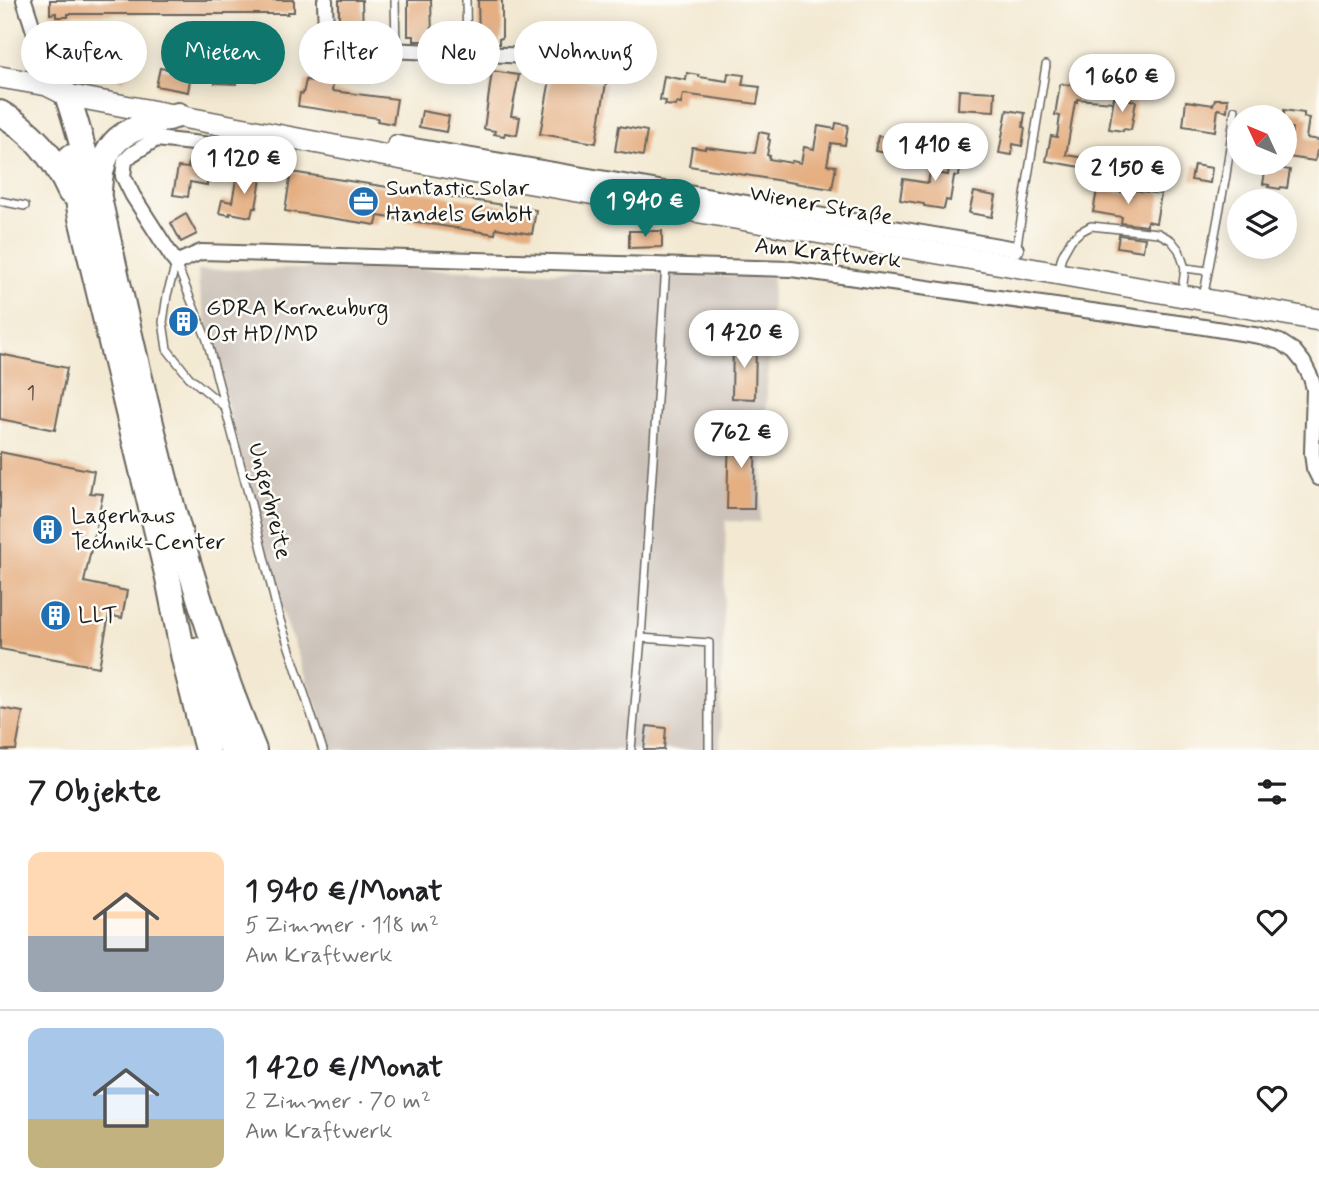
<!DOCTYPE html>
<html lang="de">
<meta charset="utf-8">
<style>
:root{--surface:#fff;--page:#f2f2f2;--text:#202124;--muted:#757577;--line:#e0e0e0;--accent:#0f766e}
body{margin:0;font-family:Mynerve,sans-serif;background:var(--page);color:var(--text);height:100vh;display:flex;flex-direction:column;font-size:26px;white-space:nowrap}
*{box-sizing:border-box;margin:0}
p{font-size:23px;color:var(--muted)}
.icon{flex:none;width:38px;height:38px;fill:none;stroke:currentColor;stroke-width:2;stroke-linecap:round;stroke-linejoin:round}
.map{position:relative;height:750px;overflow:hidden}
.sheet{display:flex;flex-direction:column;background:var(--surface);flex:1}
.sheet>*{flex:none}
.banner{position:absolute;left:21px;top:21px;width:700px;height:63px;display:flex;gap:14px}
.needle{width:46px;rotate:314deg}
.fabs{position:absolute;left:1227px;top:105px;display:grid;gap:14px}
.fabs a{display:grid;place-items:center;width:70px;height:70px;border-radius:50%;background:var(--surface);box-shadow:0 4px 18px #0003;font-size:35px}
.price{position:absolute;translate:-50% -60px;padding:0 16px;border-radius:24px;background:#fff;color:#222;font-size:23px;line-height:46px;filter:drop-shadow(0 2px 4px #0008)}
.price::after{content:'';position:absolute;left:50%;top:42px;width:21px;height:16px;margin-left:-10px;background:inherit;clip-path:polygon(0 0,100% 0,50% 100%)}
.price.active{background:var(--accent);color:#fff}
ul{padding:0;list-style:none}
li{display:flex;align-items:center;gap:21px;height:175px;padding:0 28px}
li+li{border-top:2px solid var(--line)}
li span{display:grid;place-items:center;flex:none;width:196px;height:140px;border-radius:14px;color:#555}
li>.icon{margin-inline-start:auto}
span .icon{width:84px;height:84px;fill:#fffc;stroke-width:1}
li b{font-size:30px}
h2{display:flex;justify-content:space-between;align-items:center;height:84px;padding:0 28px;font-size:30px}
.tag{padding:0 24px;border-radius:32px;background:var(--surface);box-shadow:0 4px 18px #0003;font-size:24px;line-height:63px}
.tag.active{background:var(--accent);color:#fff}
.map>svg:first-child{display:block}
.industrial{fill:#ccc2b9}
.building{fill:#e5af82}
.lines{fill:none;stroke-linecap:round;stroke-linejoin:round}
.service-casing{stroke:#67645c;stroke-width:10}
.minor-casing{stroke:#67645c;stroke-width:18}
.primary-casing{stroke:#67645c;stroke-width:24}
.motorway-casing{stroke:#67645c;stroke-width:28}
.service{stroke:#fff;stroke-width:7}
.minor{stroke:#fff;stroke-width:14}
.primary{stroke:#fff;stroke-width:21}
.motorway{stroke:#fff;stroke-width:24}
.labels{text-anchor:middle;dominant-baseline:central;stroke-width:5;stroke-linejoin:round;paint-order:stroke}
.number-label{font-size:19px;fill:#4e4136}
.poi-label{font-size:23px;fill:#1c1c1c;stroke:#fdfcf7;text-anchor:start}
.street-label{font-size:23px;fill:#1c1c1c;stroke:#fdfcf7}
</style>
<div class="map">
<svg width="1319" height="750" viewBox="0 0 1319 750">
<rect width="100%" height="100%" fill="#fdfcf7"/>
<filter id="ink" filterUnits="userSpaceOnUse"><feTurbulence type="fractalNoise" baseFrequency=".0143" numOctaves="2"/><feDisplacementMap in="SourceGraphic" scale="14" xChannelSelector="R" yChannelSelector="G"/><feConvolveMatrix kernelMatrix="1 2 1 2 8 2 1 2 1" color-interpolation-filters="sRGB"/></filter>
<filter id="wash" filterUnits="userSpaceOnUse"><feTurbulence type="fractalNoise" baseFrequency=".00686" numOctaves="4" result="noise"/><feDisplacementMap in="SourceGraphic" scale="28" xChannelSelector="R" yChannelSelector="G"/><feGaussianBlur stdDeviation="1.57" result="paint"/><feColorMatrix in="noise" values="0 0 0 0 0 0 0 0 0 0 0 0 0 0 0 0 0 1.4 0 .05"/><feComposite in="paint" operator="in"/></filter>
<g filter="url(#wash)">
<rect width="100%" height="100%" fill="#f3e9d2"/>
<!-- industrial -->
<path class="industrial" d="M385,268L773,277L760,522L726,521L720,750H333L278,600L222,385L199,290L198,270Z"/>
<g id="blocks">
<!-- building -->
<g class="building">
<path d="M50,0H294V12H288V14H68V17H56V13L50,14Z"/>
<path d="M339,0H362L363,33H360V39H345V34H339Z"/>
<path d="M408,0H431L432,35H429V41H414V36H408Z"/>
<path d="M478,0H502V38L499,39V44H485V39H479Z"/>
<path d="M204,54L222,56L221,61L258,68L256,81L237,77L236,84L215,83L217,70L201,67Z"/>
<path d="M108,57L132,61L129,76L125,75L124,80L105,76Z"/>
<path d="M322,58L346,59L343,73L335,72L332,91L397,99L393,124L377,121L378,118L298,106L300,93L303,94L306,80L319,82Z"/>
<path d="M160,68L191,73L188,92L156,86Z"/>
<path d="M492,71L519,75L511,116L520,117L517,135L505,133L504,136L494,134L495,131L484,129Z"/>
<path d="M687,73L699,75V77L727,81L728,73L744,75L742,85L760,87L757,104L683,94L681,104L676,103V106L665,105L666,101L660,100L664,76L686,80Z"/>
<path d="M551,74L606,83L596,143L540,134Z"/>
<path d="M1087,82L1109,83V92H1113V102L1077,99V102H1075L1066,155L1117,163L1115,173L1046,161L1051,136L1057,137L1060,116L1055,115L1060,84L1086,86Z"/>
<path d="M959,90L995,92L994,111L958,109Z"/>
<path d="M1114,97L1136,101L1131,130L1123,129V131L1109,129Z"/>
<path d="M1215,99H1228L1227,111L1218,109L1215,131L1183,126L1186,101L1213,105Z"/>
<path d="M1007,110L1025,113L1023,127L1025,128L1022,146L1013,144L1012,155L999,153Z"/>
<path d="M1284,110L1304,113V117L1309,118L1306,138L1319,140V151H1317L1315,161L1288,157L1292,128L1284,127Z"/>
<path d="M422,111L449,116L446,132L419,127Z"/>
<path d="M836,123L848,125L845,145L831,143L827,165L836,166L832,189L689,166L692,147L705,149V147L755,153L759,132L769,134L768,139L770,140L767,155L770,156L769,159L791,163L792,161L801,163L804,147L814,149L818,126L835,129Z"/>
<path d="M619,126L647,131L643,156L615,151Z"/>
<path d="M878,136L901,140L898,155L875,151Z"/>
<path d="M953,137L964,138L959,176H954L950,201L946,200L944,209L924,206V204L900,200L903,179L928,183L930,172L948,175Z"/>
<path d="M189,161L210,165L207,185L190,182L188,197L173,195L178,167L188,168Z"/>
<path d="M1194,165L1212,168L1210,183L1191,180Z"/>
<path d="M1266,166L1290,170L1287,188L1281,187L1280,189L1268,187L1269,185L1263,184Z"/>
<path d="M250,171L262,173L256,208H253L251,217L230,213V215L219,213L222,200L232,202L237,175L249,177Z"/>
<path d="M291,172L536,210L532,234L496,228L495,234L378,216L376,225L285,211Z"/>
<path d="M1098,185L1109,187V190L1132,194L1133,190L1161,194L1156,223L1147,221V226L1121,223L1122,217L1093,212Z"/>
<path d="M974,192L996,196L992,217L969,213Z"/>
<path d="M186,214L197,234L181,242L171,223Z"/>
<path d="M629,231H662V247L629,248Z"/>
<path d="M1119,235L1145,238L1143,251L1117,247Z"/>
<path d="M733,342H756L755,399L732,398Z"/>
<path d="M0,354L67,368L55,430L0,419Z"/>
<path d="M729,430L756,431L754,509H727Z"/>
<path d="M0,452L94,471L90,493L103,494L84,582L127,591L122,618L109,615L99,667L0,649Z"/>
<path d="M0,708L23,712L16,750H0Z"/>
<path d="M647,726L666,728L664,750H644Z"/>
</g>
</g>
</g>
<g filter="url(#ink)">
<use href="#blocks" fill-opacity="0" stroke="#67645c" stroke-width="2"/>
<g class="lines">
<defs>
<g id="service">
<path d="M395,0L396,51"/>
<path d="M466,0L467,53"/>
<path d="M220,146L282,157L288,153L292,141"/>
<path d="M0,201L25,206"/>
<path d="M1016,251L1046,65"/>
<path d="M176,263L207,340L251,504L278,614L323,750"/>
<path d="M176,264L167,295L163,322L167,349L189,377L225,407"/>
<path d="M1185,268L1208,271"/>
<path d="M1058,273L1062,256L1071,240L1080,232L1091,226L1158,233L1171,240L1179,250L1185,268L1182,292"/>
<path d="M1203,299L1226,175L1235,110"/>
<path d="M641,638L709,643V750"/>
<path d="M631,750L641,638L666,265"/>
</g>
<g id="minor">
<path d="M24,0L42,56L47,85"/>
<path d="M325,0L326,36L329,44L339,48L530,56"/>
<path d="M220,146L156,139L132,154L125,161L123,176L133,196L176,263L201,252L791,269L1185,324L1260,336L1280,342L1294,351L1303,362L1311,378L1314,389L1312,453L1314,468L1319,478"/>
<path d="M390,156L396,143L1016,249"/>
</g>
<path id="primary" d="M0,77L47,85L67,95L508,179L1014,266L1319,320"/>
<g id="motorway">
<path d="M67,95C79,129 86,164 99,198C141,385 180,572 254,750"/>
<path d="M0,113C33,131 55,159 70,192"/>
<path d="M71,157L81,218L168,578L184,659L207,750"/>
<path d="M99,191C102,132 130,130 178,115"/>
<path d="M196,650L232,750"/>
</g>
</defs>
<!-- service casing -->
<use href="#service" class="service-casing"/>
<!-- minor casing -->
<use href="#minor" class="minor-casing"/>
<!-- primary casing -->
<use href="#primary" class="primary-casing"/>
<!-- motorway casing -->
<use href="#motorway" class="motorway-casing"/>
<!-- service -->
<use href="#service" class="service"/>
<!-- minor -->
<use href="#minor" class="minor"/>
<!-- primary -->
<use href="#primary" class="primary"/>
<!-- motorway -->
<use href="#motorway" class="motorway"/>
</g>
</g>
<!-- icons -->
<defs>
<symbol id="office-disc" viewBox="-11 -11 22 22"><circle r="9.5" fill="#1f6fb2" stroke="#fdfcf7"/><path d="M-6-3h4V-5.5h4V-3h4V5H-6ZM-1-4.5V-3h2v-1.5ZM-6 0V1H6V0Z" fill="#fff"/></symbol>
<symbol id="building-disc" viewBox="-11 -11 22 22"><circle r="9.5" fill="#1f6fb2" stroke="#fdfcf7"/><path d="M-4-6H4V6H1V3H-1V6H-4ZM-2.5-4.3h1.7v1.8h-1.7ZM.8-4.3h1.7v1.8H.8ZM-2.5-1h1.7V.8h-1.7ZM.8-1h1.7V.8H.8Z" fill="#fff"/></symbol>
</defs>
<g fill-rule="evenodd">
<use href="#office-disc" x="346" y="184" width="35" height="35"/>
<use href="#building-disc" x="166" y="304" width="35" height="35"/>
<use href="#building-disc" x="30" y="512" width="35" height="35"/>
<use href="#building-disc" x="38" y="598" width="35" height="35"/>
</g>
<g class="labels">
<!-- number labels -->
<g class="number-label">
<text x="31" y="393">1</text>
</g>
<!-- poi labels -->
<g class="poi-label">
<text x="386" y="189">Suntastic.Solar<tspan x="386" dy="26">Handels GmbH</tspan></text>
<text x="206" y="309">GDRA Korneuburg<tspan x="206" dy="26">Ost HD/MD</tspan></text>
<text x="71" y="517">Lagerhaus<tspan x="71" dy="26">Technik-Center</tspan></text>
<text x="78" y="616">LLT</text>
</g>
<!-- street labels -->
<g class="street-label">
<text transform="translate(821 206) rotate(10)">Wiener Straße</text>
<text transform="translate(828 254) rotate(6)">Am Kraftwerk</text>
<text transform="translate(269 501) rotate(76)">Ungerbreite</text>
</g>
</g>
</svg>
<div class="fabs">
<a><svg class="needle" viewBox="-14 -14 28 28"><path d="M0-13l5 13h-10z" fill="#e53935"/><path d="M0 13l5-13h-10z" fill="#757577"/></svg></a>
<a><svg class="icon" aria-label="layers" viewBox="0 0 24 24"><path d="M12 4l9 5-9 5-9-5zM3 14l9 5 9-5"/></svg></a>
</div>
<b class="price" style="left:1122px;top:114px">1 660 €</b>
<b class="price" style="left:935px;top:183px">1 410 €</b>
<b class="price" style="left:244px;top:196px">1 120 €</b>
<b class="price" style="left:1128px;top:206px">2 150 €</b>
<b class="price active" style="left:645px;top:239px">1 940 €</b>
<b class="price" style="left:744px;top:370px">1 420 €</b>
<b class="price" style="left:741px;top:470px">762 €</b>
<div class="banner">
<a class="tag">Kaufen</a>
<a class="tag active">Mieten</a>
<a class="tag">Filter</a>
<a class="tag">Neu</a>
<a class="tag">Wohnung</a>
</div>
</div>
<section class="sheet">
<h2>7 Objekte<svg class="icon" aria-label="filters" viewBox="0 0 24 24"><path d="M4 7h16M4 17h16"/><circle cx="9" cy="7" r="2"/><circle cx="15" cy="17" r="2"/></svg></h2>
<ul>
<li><span style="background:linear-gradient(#ffd9b3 60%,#9aa5b1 0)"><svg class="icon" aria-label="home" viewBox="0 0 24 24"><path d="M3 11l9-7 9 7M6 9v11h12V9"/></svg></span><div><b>1 940 €/Monat</b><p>5 Zimmer · 118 m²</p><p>Am Kraftwerk</p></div><svg class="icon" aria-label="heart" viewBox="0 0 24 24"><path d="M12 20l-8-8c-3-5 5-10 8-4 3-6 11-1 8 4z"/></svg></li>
<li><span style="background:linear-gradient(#a9c7e8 65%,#c2b280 0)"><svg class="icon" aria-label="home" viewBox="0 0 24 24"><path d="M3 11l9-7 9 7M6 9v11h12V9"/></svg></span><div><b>1 420 €/Monat</b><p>2 Zimmer · 70 m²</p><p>Am Kraftwerk</p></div><svg class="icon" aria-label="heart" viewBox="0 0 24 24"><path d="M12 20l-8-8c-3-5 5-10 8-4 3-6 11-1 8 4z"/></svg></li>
</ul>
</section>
